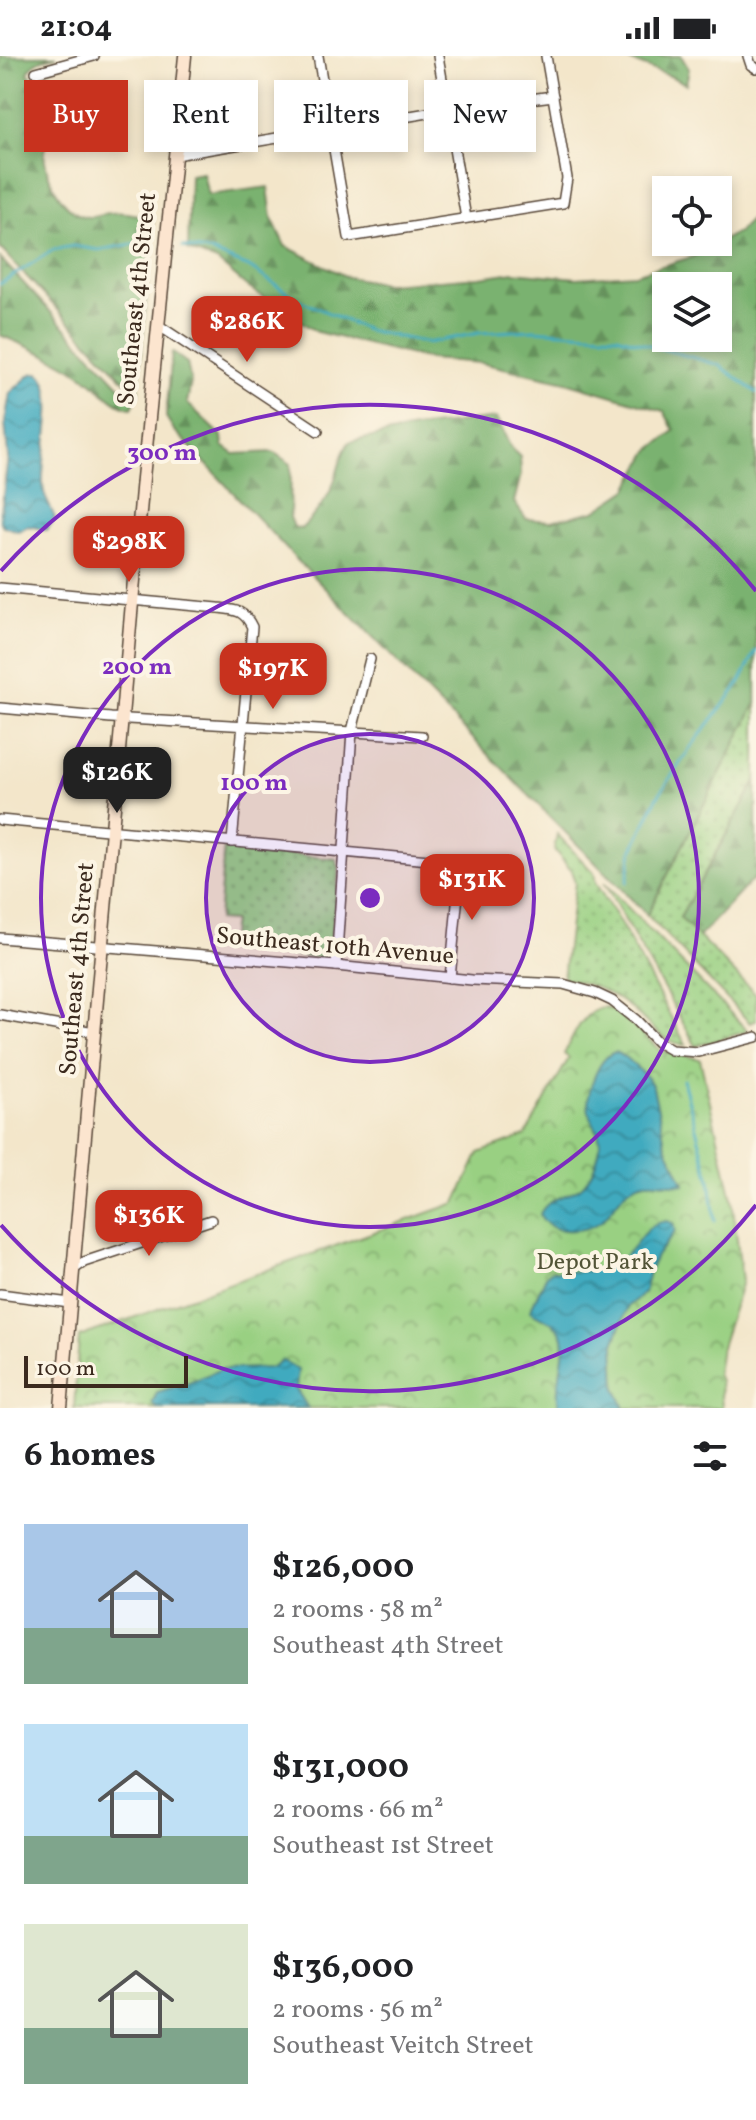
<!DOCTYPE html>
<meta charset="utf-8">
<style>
:root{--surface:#fff;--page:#f6f6f6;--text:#202124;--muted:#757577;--accent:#c8321e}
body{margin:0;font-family:Vollkorn,serif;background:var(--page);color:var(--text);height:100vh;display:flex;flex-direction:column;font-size:30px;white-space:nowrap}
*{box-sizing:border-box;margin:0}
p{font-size:26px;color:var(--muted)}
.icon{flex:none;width:44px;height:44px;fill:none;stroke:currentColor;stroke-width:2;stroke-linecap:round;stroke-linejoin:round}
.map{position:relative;height:1352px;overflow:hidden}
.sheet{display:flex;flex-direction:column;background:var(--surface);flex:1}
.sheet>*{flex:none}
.banner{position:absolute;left:24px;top:24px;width:708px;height:72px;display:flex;gap:16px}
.buttons{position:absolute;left:652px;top:120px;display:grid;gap:16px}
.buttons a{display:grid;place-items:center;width:80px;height:80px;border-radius:0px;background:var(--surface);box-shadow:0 4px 12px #0003;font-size:40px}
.scale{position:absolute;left:24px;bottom:20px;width:164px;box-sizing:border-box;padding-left:8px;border:4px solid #3b2a1e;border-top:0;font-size:22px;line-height:28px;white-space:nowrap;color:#3b2a1e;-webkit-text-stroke:6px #fcf5e5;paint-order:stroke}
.price{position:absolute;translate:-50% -68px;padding:0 18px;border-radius:16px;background:var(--accent);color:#fff;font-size:26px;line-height:52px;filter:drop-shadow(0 2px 4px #0008)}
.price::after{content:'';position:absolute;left:50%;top:48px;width:24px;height:18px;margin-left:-12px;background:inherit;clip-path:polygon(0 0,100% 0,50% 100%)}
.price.on{background:#222;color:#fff}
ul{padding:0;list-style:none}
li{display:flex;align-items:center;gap:24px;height:200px;padding:0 24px}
li span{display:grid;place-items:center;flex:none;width:224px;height:160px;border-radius:0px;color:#555}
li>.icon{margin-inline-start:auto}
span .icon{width:96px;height:96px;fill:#fffc;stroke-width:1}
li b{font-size:34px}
h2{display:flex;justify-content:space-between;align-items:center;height:96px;padding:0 24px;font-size:34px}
.tag{padding:0 28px;border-radius:0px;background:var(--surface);box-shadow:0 4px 12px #0003;font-size:28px;line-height:72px}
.tag.on{background:var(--accent);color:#fff}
.status{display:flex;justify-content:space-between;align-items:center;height:56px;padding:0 40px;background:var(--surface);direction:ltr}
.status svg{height:22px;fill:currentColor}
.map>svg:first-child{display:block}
.grass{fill:url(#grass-dots);stroke:#6a7d50;stroke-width:2}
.forest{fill:url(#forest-firs);stroke:#5a6e47;stroke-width:2;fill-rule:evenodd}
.park{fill:url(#park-crowns);stroke:#6a7d50;stroke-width:2}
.water{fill:url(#water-waves);stroke:#3d6a6e;stroke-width:2}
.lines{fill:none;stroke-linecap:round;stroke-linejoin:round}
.stream{stroke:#3faabf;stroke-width:3}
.street-casing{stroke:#574638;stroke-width:12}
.secondary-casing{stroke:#574638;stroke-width:15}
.street{stroke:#fff;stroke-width:9}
.secondary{stroke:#fce5cf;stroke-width:12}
.ring{fill:none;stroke:#7b2cbf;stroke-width:4}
.labels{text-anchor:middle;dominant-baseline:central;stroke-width:8;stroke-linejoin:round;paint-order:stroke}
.street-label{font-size:24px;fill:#3b2a1e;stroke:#fcf5e5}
.park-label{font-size:24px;fill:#525437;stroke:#fcf5e5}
.centre{fill:#7b2cbf;stroke:#fcf5e5;stroke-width:4}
.ring-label{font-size:24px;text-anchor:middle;font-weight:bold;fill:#7b2cbf;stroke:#fcf5e5;stroke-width:8;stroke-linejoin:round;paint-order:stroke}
</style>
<div class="status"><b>21:04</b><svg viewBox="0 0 49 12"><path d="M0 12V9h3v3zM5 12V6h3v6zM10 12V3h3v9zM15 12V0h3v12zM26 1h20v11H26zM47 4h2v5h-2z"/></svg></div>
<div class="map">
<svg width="756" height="1352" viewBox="0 0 756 1352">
<defs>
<pattern id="grass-dots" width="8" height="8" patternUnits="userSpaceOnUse" patternTransform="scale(2)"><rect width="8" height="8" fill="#99d082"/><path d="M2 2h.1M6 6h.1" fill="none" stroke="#7ea96a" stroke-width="1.8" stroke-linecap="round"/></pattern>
<pattern id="forest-firs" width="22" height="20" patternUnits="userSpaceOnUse" patternTransform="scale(2)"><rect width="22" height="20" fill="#7ab270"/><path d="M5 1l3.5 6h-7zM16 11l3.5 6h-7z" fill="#65915b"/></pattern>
<pattern id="park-crowns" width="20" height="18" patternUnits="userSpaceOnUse" patternTransform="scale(2)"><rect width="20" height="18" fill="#99d082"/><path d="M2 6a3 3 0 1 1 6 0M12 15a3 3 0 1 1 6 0" fill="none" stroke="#7ea96a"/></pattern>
<pattern id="water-waves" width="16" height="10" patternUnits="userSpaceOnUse" patternTransform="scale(2)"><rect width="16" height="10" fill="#3faabf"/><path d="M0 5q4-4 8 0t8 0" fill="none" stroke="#368b9b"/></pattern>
</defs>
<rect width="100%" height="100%" fill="#fcf5e5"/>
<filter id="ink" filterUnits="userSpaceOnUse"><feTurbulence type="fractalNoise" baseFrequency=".0125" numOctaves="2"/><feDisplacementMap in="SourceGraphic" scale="16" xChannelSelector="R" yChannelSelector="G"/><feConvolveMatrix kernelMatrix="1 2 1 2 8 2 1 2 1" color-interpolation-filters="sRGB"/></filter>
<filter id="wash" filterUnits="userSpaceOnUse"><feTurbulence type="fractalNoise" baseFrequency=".006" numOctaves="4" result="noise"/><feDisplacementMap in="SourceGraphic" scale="32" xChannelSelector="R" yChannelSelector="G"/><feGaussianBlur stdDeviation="1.8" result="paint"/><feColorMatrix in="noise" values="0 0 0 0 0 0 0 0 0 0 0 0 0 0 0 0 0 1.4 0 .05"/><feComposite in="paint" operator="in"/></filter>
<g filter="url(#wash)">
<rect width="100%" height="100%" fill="#f3e6ca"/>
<!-- grass -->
<g class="grass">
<path d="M756,647V725L680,861L756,939V964L750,967L647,859Z"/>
<path d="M557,778L594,817L596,828L624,874L686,989C661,987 647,964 628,950C608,934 587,927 563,922L575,827L571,814L554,794Z"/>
<path d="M224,792L336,803L339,812L329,899L321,902L235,894L230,886L233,865L218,864Z"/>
<path d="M604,827L748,975L696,990Z"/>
</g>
<!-- forest -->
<g class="forest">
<path d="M0,0H57C46,2 32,6 28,17C33,25 41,26 46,35L40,55L55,67C53,75 47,81 45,90C40,113 64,163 91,161C98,161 104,157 110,157C125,155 139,158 153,164L138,339L0,192Z"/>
<path d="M617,0H681L689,13L686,28L670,20Z"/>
<path d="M203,117L208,139L268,131L272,162L285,190L347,221L387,228L480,221L514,216L576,222L635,218L692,201L738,176L756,158V647L647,859L296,503L174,374L166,361L172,296L187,307L191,326L187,347L222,380L223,390L234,398L273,396L291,408L290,461L294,471L301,473C314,460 330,441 335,423C341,406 339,403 349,386L414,372L496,362C507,378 504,387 520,401L521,418L514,446L526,463L551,465L595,455L628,433L649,395L674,375L664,355L566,326L481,307L429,303L317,276L249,232L217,205L188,194L190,119ZM666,230H718V282H666Z"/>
<path d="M0,202L135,346L132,352C113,350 101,332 85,321C60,304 29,291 0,279Z"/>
<path d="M756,725V820L699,881L680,862Z"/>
</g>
<!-- park -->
<path class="park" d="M605,951L620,957L660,994L700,1003L732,1143L742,1225L721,1291L717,1318L720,1325L722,1352H74L79,1281L456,1147L479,1097L525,1080L569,1002L564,998C575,978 581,956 605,951Z"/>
<!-- water -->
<g class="water">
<path d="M39,317C61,335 41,399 43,427C43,442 50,449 55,462L47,474L28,470L18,475L3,470L0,464L8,401L5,366L10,337L31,318Z"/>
<path d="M615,996L627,1002L648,1022L653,1031L666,1090L684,1128C670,1131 656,1122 641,1127C620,1133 616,1153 601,1165C585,1178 547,1179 540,1158C548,1141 567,1141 581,1131C590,1124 598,1103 600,1091C601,1076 592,1069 589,1056C585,1039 598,1001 615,996Z"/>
<path d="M666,1165L673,1167L675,1175L656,1200L649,1215L644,1237L628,1250L614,1288L616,1332L625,1352H559C553,1326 570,1295 561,1276C555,1265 540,1262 530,1255L547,1218L552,1215C575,1216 600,1217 620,1204C637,1193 643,1167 666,1165Z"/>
<path d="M282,1304L298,1314L296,1333L308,1352H157L152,1348L157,1336L189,1327L221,1313L270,1312Z"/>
</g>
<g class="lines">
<!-- stream -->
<g class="stream">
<path d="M183,191L211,196L249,211L297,243L367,274L427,287L479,277L534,274L617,280L719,309L756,336"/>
<path d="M0,228L53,194L73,190L99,194L149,185"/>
<path d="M627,826L632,795L658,740L691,691L738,630L756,595"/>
<path d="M683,1024L710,1124L715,1165"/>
</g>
</g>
</g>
<g filter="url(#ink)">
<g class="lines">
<defs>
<g id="street">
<path d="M318,0L349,181L563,147L567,122L546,0"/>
<path d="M438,0L466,162"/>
<path d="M748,0L751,9L756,12"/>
<path d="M36,16L94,0"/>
<path d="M175,99L446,54L553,40"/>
<path d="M158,269L318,375"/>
<path d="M0,532L218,552C236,554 244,554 252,571L232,786"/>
<path d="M0,652L111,662L422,680"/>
<path d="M0,764L461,807L450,922"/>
<path d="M0,882L336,910L472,924L563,928L595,937L612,945L636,964L657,986L671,994L698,996L756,981"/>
<path d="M336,910L352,675L370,603"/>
<path d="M0,959L94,976"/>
<path d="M74,1213L84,1206L211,1164"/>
<path d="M0,1238L70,1247"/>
</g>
<path id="secondary" d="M61,1352L143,422L185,0"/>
</defs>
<!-- street casing -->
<use href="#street" class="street-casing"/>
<!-- secondary casing -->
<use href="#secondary" class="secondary-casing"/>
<!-- street -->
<use href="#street" class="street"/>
<!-- secondary -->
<use href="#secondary" class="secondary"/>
</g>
</g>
<!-- distance rings -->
<circle cx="370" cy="842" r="164" fill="#7b2cbf" fill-opacity=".12"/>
<g class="ring">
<circle cx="370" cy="842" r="164"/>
<circle cx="370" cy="842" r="329"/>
<path d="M756 1149A493 493 0 0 1 1 1169M1 515A493 493 0 0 1 756 535"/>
</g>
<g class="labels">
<!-- street labels -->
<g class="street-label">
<text transform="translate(138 243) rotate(-84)">Southeast 4th Street</text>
<text transform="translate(335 891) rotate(5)">Southeast 10th Avenue</text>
<text transform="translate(78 913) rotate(-85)">Southeast 4th Street</text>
</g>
<!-- park labels -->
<g class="park-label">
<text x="595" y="1207">Depot Park</text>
</g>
</g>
<circle cx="370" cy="842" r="12" class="centre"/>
<g class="ring-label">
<text x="162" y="404">300 m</text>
<text x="137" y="618">200 m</text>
<text x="254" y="734">100 m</text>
</g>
</svg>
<div class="buttons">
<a><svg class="icon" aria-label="locate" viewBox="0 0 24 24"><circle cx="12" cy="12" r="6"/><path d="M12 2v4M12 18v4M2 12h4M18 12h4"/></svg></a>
<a><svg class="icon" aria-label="layers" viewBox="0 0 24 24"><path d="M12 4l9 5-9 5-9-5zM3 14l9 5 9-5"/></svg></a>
</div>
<div class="scale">100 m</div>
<b class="price" style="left:247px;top:308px">$286K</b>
<b class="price" style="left:129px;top:528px">$298K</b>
<b class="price" style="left:273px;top:655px">$197K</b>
<b class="price on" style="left:117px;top:759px">$126K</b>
<b class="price" style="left:472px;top:866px">$131K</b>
<b class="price" style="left:149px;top:1202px">$136K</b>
<div class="banner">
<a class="tag on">Buy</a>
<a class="tag">Rent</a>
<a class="tag">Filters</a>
<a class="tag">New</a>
</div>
</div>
<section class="sheet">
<h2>6 homes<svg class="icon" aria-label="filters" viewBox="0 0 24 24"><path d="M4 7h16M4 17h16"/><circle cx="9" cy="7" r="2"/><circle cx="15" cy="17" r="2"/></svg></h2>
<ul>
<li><span style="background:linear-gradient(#a9c7e8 65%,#7fa58c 0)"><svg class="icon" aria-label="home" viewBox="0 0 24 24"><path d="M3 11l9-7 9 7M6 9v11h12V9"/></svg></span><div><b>$126,000</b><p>2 rooms · 58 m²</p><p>Southeast 4th Street</p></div></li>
<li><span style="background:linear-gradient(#bfe0f5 70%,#7fa58c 0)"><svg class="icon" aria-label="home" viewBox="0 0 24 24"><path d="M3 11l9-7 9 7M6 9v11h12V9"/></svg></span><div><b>$131,000</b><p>2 rooms · 66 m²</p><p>Southeast 1st Street</p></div></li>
<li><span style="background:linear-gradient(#dfe7d0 65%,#7fa58c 0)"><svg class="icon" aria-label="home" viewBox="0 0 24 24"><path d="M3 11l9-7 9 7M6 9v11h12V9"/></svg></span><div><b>$136,000</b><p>2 rooms · 56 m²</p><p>Southeast Veitch Street</p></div></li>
</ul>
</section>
